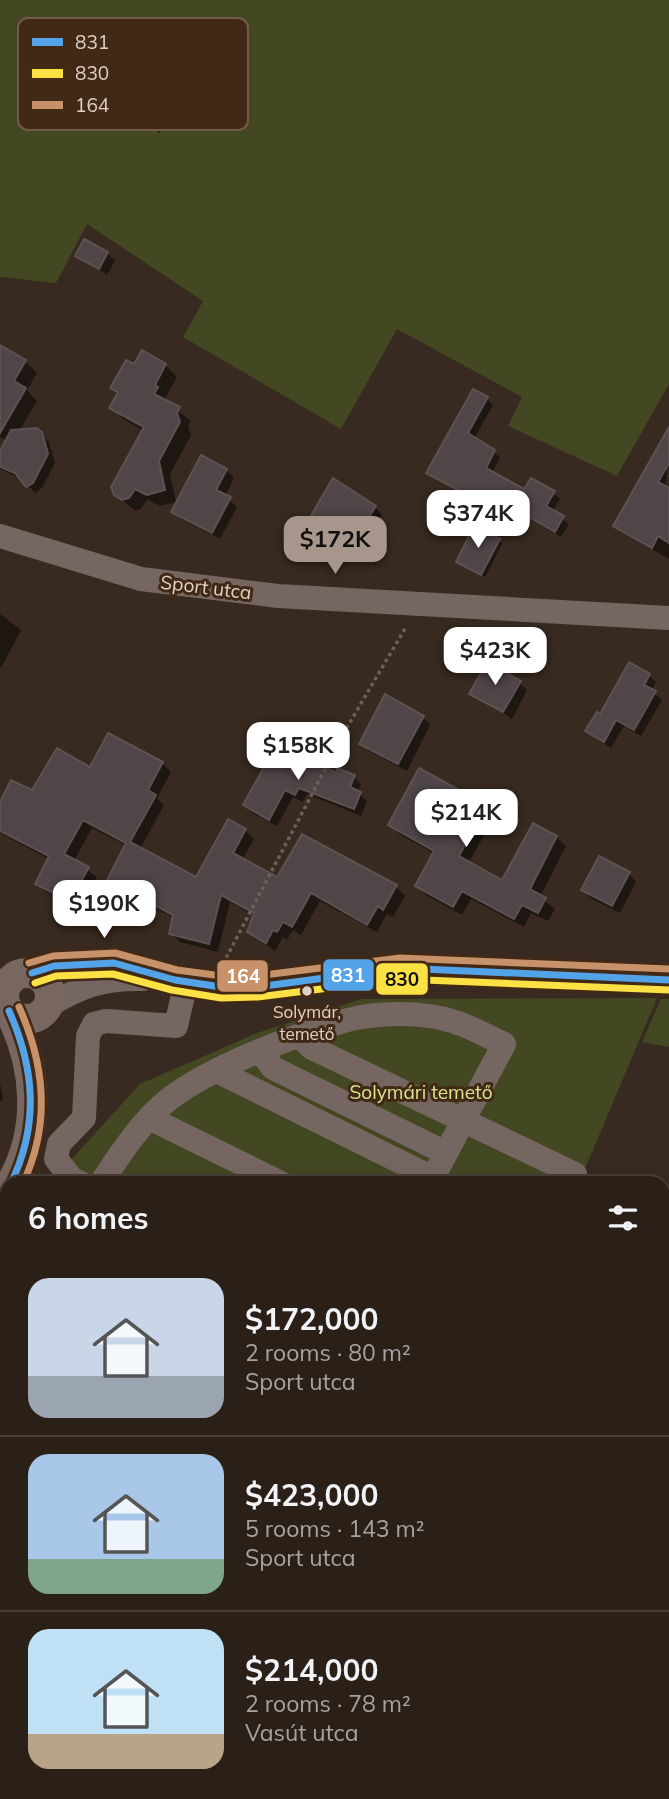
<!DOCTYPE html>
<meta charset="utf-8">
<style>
:root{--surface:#2a2018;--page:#322821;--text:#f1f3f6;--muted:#a5a3a2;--line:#463e37;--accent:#a6968b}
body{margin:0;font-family:Mulish,sans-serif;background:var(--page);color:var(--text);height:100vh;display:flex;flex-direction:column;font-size:26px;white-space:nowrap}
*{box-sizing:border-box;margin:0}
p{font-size:23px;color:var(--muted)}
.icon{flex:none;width:38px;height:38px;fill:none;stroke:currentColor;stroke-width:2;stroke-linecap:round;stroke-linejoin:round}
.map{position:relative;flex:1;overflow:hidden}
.side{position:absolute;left:0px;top:1176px;width:670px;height:623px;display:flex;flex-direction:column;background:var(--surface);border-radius:21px 21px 0 0;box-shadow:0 7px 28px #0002,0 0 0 2px var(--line)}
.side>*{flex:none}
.price{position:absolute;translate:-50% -60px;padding:0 16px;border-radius:14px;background:#fff;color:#222;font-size:23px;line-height:46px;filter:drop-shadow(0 2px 4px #0008)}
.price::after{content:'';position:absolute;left:50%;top:42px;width:21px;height:16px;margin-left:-10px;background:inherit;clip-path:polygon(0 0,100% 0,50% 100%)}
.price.selected{background:var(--accent);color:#111}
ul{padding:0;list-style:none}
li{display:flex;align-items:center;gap:21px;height:175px;padding:0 28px}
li+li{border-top:2px solid var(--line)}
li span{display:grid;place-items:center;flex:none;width:196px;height:140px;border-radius:21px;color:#555}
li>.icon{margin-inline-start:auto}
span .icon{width:84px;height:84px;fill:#fffc;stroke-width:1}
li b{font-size:30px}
h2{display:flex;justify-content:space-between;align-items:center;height:84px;padding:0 28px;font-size:30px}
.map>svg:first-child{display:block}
.green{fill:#434722}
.shadow{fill:#0007}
.building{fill:#514647;stroke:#5c5252;stroke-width:2}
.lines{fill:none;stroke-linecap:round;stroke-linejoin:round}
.path{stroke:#6d605a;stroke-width:3.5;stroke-dasharray:3.5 3.5;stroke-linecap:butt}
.minor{stroke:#766661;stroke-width:24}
.major{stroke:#786660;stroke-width:30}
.bus-1-casing{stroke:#422916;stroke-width:12}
.bus-2-casing{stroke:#422916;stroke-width:12}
.bus-3-casing{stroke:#422916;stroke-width:12}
.bus-1{stroke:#53a3e8;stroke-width:7}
.bus-2{stroke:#fbe143;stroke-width:7}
.bus-3{stroke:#c7916a;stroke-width:7}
.bus-dot{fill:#e1d0c5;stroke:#422916;stroke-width:2.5}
.labels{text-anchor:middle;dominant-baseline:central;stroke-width:6;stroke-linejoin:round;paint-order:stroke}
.bus-label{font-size:17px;fill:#e1d0c5;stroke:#422916}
.street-label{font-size:19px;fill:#e1d0c5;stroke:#422916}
.park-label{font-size:19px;fill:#d7e58c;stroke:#422916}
.key{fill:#422916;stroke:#725b4b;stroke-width:2}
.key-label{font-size:19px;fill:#e1d0c5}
.line-badge{stroke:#422916;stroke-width:2.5}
.badge-label{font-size:19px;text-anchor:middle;font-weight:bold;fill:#fff}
.pale-badge-label{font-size:19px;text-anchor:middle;font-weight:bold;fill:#111}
</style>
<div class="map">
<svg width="669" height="1799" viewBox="0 0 669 1799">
<rect width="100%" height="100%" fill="#382a20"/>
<!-- green -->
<g class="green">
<path d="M0,0H669V384L617,476L508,426L522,397L397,329L341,429L183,337L203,301L87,224L56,283L0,277Z"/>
<path d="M657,998L579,1183H50L140,1084L257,1033L361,999Z"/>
<path d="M661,999H669V1047L642,1042Z"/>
<path d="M669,1185V1345L663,1359V1200Z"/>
<path d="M7,1241V1298L0,1294V1251Z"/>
</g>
<!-- shadow -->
<g class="shadow">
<path d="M167,110L170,114L159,133L142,122Z"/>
<path d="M107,253L115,261L107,275L78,255Z"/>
<path d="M0,347L25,361L37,373L27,390L37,401L19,431L40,433L49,442L55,463L42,488L35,493L22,479L0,469V455L7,441L0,437Z"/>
<path d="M165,365L177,377L166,397L167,403L191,421L188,426L191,435L170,474L176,502L160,506L147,499L141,509L135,511L115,494L144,431L123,419L112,407L119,394L112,387L135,366Z"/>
<path d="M487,399L493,405L474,439L500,457L492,473L525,492L554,493L560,499L552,512L569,524L561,537L501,503L496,512L428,473Z"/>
<path d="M669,432L666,489L669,490V559L623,533L615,525Z"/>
<path d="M226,470L234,478L225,496L237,507L220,539L181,519L173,511Z"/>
<path d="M375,507L382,515L370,537L352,527L344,541L311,519Z"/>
<path d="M499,540L502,544L485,577L461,565Z"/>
<path d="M0,614L21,630L1,668L0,667Z"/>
<path d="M649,676L656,682L651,691L662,700L641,736L624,726L611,748L595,738L588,731Z"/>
<path d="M519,683L527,690L512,719L472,693Z"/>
<path d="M423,717L430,725L407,771L369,751L361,744Z"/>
<path d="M278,744L336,775L354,777L361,784L358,793L367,801L361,816L307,794L303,802L293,797L277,826L252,813L245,805Z"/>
<path d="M162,763L171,772L157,798L164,805L140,849L196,880L245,830L254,839L242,860L278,879L396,887L405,896L393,917L387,914L377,932L320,901L301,935L293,930L287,940L283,937L275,951L249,932L255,916L230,902L218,952L180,942L171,933L174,918L118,888L109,879L127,846L92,828L74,861L97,877L83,903L78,900L74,907L46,892L37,883L49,859L0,833V801L33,792L90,769Z"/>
<path d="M465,795L474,805L472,808L491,823L468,864L503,883L556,837L566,846L540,897L555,909L548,921L531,913L524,927L471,899L462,915L426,895L417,886L435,854L399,834L390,825Z"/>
<path d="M629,874L636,882L620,913L590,898L583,890Z"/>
<path d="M0,1083L3,1099L0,1102Z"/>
<path d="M0,1520L6,1526L1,1539L7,1541V1584L0,1582Z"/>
<path d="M0,1627L7,1630V1659L0,1656Z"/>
<path d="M0,1719L7,1724V1774L0,1771Z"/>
<path d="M158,1792H232L229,1799H155Z"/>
</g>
<!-- building -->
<g class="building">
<path d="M152,101L168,109L156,131L140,123Z"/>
<path d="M84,239L108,252L99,269L75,256Z"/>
<path d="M0,345L26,360L14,381L26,388L0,433Z"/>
<path d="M142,350L166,364L155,385L158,387L154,394L180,407L177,413L180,422L159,461L165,490L147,495L135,489L129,498L122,500L114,495L111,487L144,427L109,408L118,392L110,388L126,360L134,364Z"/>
<path d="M473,389L488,397L468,433L495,450L486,468L524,489L531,478L555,491L546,506L564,516L555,532L495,498L490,507L426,473Z"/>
<path d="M669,427V463L658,482L669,488V543L658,536L652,548L613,526Z"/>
<path d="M37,428L42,432L48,454L33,483L26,487L15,473L0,467V451L11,430Z"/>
<path d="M201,455L227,469L216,490L231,497L212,533L171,512Z"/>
<path d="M333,478L376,506L361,530L343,520L335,534L309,519Z"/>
<path d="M474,526L500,539L481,575L456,562Z"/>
<path d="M487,662L521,681L503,712L469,694Z"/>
<path d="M629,662L650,674L644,685L656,691L634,730L616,720L604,742L585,731L597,712L600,714Z"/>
<path d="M385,694L424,716L398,764L359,744Z"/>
<path d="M108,733L163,762L148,790L156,795L130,842L196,877L228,819L246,829L233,853L277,877L302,834L397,885L383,910L378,906L367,925L311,893L292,927L283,922L277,932L273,930L266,943L247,932L254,913L221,895L209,944L169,934L173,915L107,880L126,843L83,820L64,854L89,867L74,895L69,892L65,899L35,884L49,856L0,831V802L11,780L32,790L57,748L90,767Z"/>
<path d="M278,742L336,773L337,768L355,775L350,787L361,792L354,809L299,788L295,795L285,790L269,820L243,805Z"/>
<path d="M419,768L466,794L462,801L483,812L459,856L502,880L533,823L557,836L530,889L546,898L538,913L522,905L514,919L462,891L453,907L415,886L434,851L388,825Z"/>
<path d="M599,856L630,872L612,906L581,890Z"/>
</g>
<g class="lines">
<!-- path -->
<g class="path">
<path d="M223,964L346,729L406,627"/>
<path d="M663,1781L669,1784"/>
</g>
<!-- minor -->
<g class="minor">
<path d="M0,536L141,579L278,596L669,618"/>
<path d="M32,973L54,966L114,963L175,980L221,987H257L400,968L669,980"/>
<path d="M48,1006C82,986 103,978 143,979"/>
<path d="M300,1037L312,1048L575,1174"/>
<path d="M217,1071L433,1178L446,1153"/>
<path d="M149,1118L281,1183"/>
<path d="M81,1183L72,1179L56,1159L59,1144L84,1118L88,1036L94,1024L106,1021L176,1026L186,982"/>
<path d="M101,1183C121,1153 140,1123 168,1100C210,1067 292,1036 344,1021C375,1012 424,1011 455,1022C472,1027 488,1037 504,1044L446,1153L273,1068L261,1052"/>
<path d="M0,1596L7,1598"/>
</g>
<!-- major -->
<g class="major">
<circle cx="27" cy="996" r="23"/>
<path d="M9,1011C37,1065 42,1129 11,1183"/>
</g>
<defs>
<g id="bus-1">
<path d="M32,973L54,966L114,963L175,980L221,987H257L400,968L669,980"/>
<path d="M9,1011C35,1069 39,1125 11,1183"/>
</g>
<path id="bus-2" d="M35,983L56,976L113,974L172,990L221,998L258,997L400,979L669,990"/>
<g id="bus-3">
<path d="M29,963L53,956L115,953L177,970L222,976H256L400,958L669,969"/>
<path d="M19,1007C45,1065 51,1124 23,1183"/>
</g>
</defs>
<!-- bus-1 casing -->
<use href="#bus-1" class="bus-1-casing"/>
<!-- bus-2 casing -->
<use href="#bus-2" class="bus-2-casing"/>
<!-- bus-3 casing -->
<use href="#bus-3" class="bus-3-casing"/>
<!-- bus-1 -->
<use href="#bus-1" class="bus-1"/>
<!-- bus-2 -->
<use href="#bus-2" class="bus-2"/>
<!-- bus-3 -->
<use href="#bus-3" class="bus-3"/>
</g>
<!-- markers -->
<circle class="bus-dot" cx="307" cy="991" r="6"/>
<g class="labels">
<!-- bus labels -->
<g class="bus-label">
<text x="307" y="1011">Solymár,<tspan x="307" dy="22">temető</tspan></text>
</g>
<!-- street labels -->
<g class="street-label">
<text transform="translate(206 587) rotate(7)">Sport utca</text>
</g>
<!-- park labels -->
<g class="park-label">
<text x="421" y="1092">Solymári temető</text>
</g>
</g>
<!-- legend -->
<rect x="18" y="18" width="230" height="112" rx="10" class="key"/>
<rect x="32" y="38" width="31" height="8" fill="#53a3e8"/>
<rect x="32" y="69" width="31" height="9" fill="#fbe143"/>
<rect x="32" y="101" width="31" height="8" fill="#c7916a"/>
<g class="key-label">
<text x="75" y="49">831</text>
<text x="75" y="80">830</text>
<text x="75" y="112">164</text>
</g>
<g class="line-badge">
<rect x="322" y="958" width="53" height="34" rx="7" fill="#53a3e8"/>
<rect x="216" y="959" width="53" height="34" rx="7" fill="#c7916a"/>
<rect x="375" y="962" width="54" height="34" rx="7" fill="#fbe143"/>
</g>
<g class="badge-label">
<text x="348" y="982">831</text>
<text x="243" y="983">164</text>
</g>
<g class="pale-badge-label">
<text x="402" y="986">830</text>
</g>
</svg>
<b class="price" style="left:478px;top:550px">$374K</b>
<b class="price selected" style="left:335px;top:576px">$172K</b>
<b class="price" style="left:495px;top:687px">$423K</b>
<b class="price" style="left:298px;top:782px">$158K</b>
<b class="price" style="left:466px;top:849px">$214K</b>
<b class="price" style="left:104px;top:940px">$190K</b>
<section class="side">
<h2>6 homes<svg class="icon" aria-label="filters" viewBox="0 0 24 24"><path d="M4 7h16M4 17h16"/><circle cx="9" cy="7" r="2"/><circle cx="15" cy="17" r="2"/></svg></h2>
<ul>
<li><span style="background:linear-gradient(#c9d6e8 70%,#9aa5b1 0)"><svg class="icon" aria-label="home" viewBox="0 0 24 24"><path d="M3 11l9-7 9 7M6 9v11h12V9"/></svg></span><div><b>$172,000</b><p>2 rooms · 80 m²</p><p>Sport utca</p></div></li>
<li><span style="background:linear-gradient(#a9c7e8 75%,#7fa58c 0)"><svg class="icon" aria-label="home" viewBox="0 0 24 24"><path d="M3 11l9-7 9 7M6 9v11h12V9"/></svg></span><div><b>$423,000</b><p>5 rooms · 143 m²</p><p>Sport utca</p></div></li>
<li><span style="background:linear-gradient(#bfe0f5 75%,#b9a48a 0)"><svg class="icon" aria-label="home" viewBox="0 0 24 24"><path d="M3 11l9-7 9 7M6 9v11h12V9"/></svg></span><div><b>$214,000</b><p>2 rooms · 78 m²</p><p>Vasút utca</p></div></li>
</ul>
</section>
</div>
